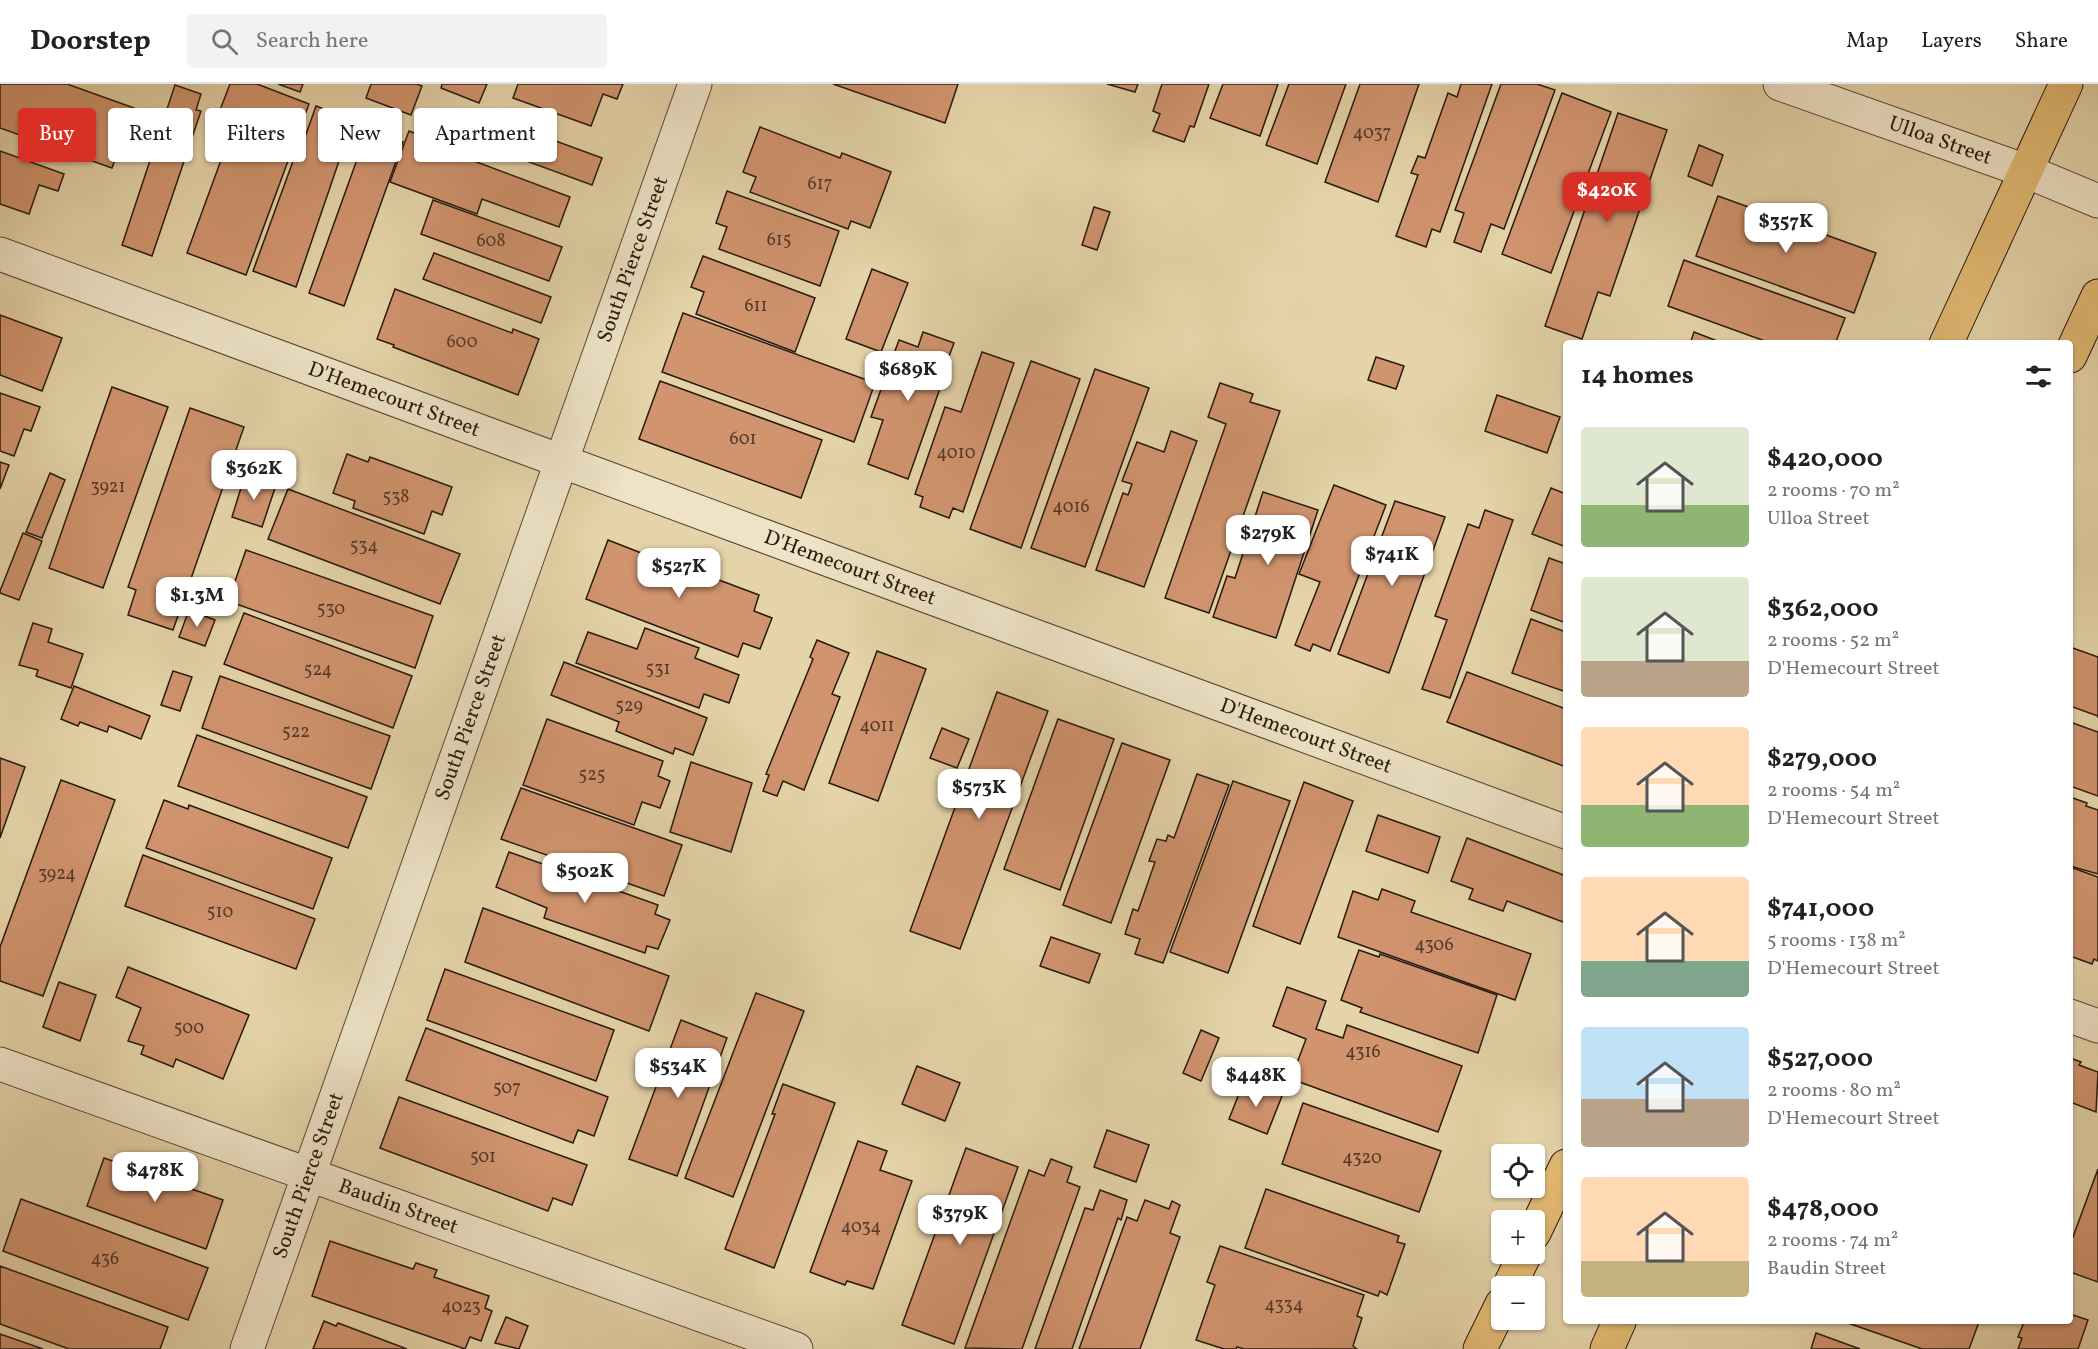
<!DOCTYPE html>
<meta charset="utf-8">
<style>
:root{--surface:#fff;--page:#f2f2f2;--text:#222;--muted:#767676;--line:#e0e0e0;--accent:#d93025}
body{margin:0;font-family:Vollkorn,serif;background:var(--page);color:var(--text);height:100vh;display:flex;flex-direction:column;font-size:22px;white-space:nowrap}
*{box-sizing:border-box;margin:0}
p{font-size:20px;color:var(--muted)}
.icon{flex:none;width:33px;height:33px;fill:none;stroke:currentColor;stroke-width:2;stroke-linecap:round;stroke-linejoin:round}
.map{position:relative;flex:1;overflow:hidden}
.side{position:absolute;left:1563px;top:256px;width:510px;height:984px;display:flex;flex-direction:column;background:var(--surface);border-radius:6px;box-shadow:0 2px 4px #0004}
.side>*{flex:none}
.banner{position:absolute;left:18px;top:24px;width:570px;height:54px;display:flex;gap:12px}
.controls{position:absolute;left:1491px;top:1060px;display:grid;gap:12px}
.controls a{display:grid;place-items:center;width:54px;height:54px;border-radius:6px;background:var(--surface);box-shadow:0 2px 4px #0004;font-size:30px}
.price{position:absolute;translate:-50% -51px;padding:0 14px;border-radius:12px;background:#fff;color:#222;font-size:20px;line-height:39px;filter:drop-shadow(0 2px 3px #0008)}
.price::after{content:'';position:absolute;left:50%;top:36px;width:18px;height:14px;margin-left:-9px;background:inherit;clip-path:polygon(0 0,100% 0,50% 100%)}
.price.selected{background:var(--accent);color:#fff}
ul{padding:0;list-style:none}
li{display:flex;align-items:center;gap:18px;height:150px;padding:0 18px}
li span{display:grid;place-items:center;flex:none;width:168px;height:120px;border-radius:6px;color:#555}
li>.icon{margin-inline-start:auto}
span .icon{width:72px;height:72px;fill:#fffc;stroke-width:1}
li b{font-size:26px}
h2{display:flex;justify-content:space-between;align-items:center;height:72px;padding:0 18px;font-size:26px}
.chip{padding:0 21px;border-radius:6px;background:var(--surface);box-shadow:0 2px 4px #0004;font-size:21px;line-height:54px}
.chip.selected{background:var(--accent);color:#fff}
header{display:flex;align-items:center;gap:36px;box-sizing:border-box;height:84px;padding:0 30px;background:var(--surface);border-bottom:2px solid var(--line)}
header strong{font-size:28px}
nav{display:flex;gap:33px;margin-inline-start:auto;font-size:21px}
.search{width:420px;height:54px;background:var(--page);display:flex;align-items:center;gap:15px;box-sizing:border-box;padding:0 21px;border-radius:6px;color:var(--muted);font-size:22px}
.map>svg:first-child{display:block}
.building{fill:#d0946e;stroke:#291910;stroke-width:1.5}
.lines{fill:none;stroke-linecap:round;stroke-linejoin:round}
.minor-casing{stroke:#584836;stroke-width:35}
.major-casing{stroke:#291910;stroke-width:35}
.minor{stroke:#eee3c7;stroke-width:33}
.major{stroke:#e2ba74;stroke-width:33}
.labels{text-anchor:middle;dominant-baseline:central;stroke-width:6;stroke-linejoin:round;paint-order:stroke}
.number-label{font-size:18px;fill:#533828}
.street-label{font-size:21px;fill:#291910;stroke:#eee3c7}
</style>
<header>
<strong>Doorstep</strong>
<div class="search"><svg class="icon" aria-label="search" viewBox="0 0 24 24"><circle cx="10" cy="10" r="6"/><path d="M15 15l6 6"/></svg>Search here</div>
<nav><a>Map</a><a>Layers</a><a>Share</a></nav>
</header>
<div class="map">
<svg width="2098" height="1265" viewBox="0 0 2098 1265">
<rect width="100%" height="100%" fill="#e5d4a9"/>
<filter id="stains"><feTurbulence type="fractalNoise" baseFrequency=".00333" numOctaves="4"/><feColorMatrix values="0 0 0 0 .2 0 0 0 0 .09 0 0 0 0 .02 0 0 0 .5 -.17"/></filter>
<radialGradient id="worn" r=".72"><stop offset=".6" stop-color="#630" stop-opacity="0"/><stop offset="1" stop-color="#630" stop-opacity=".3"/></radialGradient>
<!-- building -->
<g class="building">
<path d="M0,0H67L134,24L112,84L0,44Z"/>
<path d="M230,0H257L309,20L246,191L187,169L235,38L218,31Z"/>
<path d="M278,0H303L300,8Z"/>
<path d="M371,0H417L422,2L411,31L366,14Z"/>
<path d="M442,0H487L479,19L441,4Z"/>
<path d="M518,0H623L617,15L603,10L591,42L513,14Z"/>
<path d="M833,0H958L945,39Z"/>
<path d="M1107,0H1138L1135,8Z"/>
<path d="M1162,0H1209L1194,43L1190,42L1184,58L1153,47L1160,30L1153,27Z"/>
<path d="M1223,0H1278L1260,52L1210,34Z"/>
<path d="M1289,0H1346L1317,80L1266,61Z"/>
<path d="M1360,0H1419L1378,118L1325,98Z"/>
<path d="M1461,0H1492L1440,148L1432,145L1426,163L1396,152L1418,91L1411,89L1418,72L1425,74L1448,9L1457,13Z"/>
<path d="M1501,0H1537L1555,6L1504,145L1491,140L1481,168L1454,158L1464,129L1455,126Z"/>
<path d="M175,1L201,10L196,26L201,27L152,172L122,161Z"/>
<path d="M1562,9L1611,28L1551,189L1502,170Z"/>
<path d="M316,22L353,36L296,203L253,187L296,69L299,70Z"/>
<path d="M474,27L602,74L592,101L442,46L448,28L471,36Z"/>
<path d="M1618,29L1667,46L1610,212L1598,208L1582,255L1545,242Z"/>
<path d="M760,43L840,74L842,69L891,88L870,144L851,137L848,145L750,108L756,93L743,88Z"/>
<path d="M368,45L403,58L344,222L309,209Z"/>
<path d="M409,47L451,63L450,68L570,113L559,143L482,115L477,130L390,98Z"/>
<path d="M1699,61L1723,71L1712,102L1688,92Z"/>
<path d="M0,67L64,90L58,107L39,101L29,130L0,120Z"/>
<path d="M727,107L839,147L820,202L719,165L727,143L716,139Z"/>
<path d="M1718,112L1876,169L1854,229L1696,172Z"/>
<path d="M433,116L562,163L549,197L421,150Z"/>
<path d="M1094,123L1110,128L1097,166L1082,161Z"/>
<path d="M434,169L551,213L541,239L423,195Z"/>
<path d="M703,172L815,214L795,268L696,230L704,208L691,203Z"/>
<path d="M1684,176L1845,234L1835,260H1773L1668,222Z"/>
<path d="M872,185L908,199L881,268L846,255Z"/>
<path d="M395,205L512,249L513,245L539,255L518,311L393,263L394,261L377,255Z"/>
<path d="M683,229L875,299L854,358L662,288Z"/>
<path d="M0,231L62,254L42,307L0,291Z"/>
<path d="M923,248L954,259L948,275L950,276L908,395L868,380L883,336L871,333L899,256L918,263Z"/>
<path d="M1694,248L1725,260H1690Z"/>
<path d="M982,268L1014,279L963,428L953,424L949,434L920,423L923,413L915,410L945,323L961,328Z"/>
<path d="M1376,273L1404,282L1396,305L1368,296Z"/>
<path d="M1031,277L1080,295L1021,464L970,445Z"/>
<path d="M1095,285L1149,304L1085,483L1031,464Z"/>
<path d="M660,297L822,356L801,414L639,355Z"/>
<path d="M1220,299L1253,310L1250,318L1280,327L1209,529L1165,514L1226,340L1208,333Z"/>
<path d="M112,303L168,323L103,504L49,484Z"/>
<path d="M0,309L40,323L31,347L24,345L14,372L0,367Z"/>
<path d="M1497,311L1560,333L1547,369L1485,347Z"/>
<path d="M190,324L244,343L173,546L128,531L136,506L128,503Z"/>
<path d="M1171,347L1197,357L1144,503L1096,486L1123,409L1128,411L1132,400L1122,397L1137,358L1164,368Z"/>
<path d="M347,370L368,378L370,373L452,403L442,431L432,427L424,450L353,424L355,417L333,409Z"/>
<path d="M0,378L9,381L0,405Z"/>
<path d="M50,389L65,396L42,454L26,448Z"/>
<path d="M245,391L276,401L262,443L232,433Z"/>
<path d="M1334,401L1386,421L1330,567L1313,560L1310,567L1295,561L1320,498L1299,490Z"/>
<path d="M1551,404L1566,410V463L1532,450Z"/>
<path d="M288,405L460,470L440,520L268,455Z"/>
<path d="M1263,408L1318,426L1276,554L1213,533L1227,492L1235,494Z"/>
<path d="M1395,417L1445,433L1389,589L1338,570Z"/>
<path d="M1485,426L1513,436L1450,614L1422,605L1447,536L1435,532L1468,440L1479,444Z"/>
<path d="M23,449L42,457L19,516L0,509V507Z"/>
<path d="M608,456L672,481L675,473L713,488L711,493L759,511L754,527L772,534L760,565L743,559L738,573L586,515Z"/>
<path d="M246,466L433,532L415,584L228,517Z"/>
<path d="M1549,474L1566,480V539L1531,526Z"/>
<path d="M189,526L215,536L205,562L179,553Z"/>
<path d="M244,529L412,592L393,644L224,580Z"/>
<path d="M1531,535L1566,548V608L1512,589Z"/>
<path d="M33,539L52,545L48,558L83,570L71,604L36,592L38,586L19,581Z"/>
<path d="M645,544L699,564L695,574L739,591L729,619L704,610L699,624L576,579L588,548L637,565Z"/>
<path d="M817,556L849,569L832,610L840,613L804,706L783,697L777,712L763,707L769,691L766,690L813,575L810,573Z"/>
<path d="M2070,563L2098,573V634V632L2070,622Z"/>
<path d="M877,567L926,585L878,717L829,699Z"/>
<path d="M564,578L707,634L693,671L675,664L673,670L616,647L619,638L551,611Z"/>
<path d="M173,587L192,593L180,627L161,621Z"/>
<path d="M1467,588L1566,625V683L1447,638Z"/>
<path d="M220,592L390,652L371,705L202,644Z"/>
<path d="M74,602L150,632L141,655L109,642L107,648L80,638L78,642L61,635Z"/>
<path d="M997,608L1048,627L960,865L910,847Z"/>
<path d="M547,635L663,677L658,692L670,697L660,724L642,718L634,741L523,701Z"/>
<path d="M1058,635L1114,655L1060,806L1004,785Z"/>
<path d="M2070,638L2098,648V712L2070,702Z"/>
<path d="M942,644L969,655L957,684L930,674Z"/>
<path d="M197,651L367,713L348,764L178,702Z"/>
<path d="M1122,659L1170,676L1111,839L1063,821Z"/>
<path d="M0,674L25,683L0,754Z"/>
<path d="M691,678L752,699L731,768L670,748Z"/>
<path d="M1197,690L1229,701L1163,879L1135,870L1140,855L1125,850L1133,825L1138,827L1155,778L1149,777L1157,755L1166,757L1168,751L1174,754Z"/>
<path d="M61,696L115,716L43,912L0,897V863Z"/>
<path d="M1233,697L1290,717L1228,889L1170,868Z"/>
<path d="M1304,698L1353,717L1300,860L1253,842Z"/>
<path d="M521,704L682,761L664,812L501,755Z"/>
<path d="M2070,713L2087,719L2086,722L2098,726V790L2070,782Z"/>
<path d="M164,716L188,725L189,721L332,774L313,825L146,764Z"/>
<path d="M1378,731L1440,753L1428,789L1366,767Z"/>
<path d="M1467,754L1566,792L1564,803L1566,830L1563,838L1507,817L1503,827L1469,815L1473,805L1451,797Z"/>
<path d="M509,768L658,821L655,830L670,836L658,865L647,862L645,869L544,834L547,824L496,803Z"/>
<path d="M143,771L315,835L296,885L125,822Z"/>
<path d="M2070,783L2098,793V877L2094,875L2092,880L2070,872Z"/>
<path d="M1382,805L1415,817L1411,828L1531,870L1515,916L1338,853L1353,807L1378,816Z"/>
<path d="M483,824L669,892L649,947L465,878Z"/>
<path d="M1051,853L1100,870L1089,899L1040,882Z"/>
<path d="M1359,866L1379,873L1380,870L1497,911L1478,969L1360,928L1362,924L1341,916Z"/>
<path d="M128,883L249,931L223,995L176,975L173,983L141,970L144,962L128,957L141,924L116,913Z"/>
<path d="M445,885L614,946L596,997L427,936Z"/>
<path d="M59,898L96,911L80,957L43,943Z"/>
<path d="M1287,903L1326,917L1316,945L1343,954L1347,941L1462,982L1438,1048L1291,995L1306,955L1273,942Z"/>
<path d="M756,909L804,927L733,1113L685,1094Z"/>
<path d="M681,936L727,954L677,1092L629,1075Z"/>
<path d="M426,944L608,1013L594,1052L578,1046L573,1059L406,996Z"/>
<path d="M1201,946L1219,954L1201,997L1183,989Z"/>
<path d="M2070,974L2081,978L2079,981L2098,988L2096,1028L2070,1018Z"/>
<path d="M917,982L960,999L945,1037L902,1020Z"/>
<path d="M1244,997L1282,1012L1267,1050L1229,1035Z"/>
<path d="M783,1000L835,1019L774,1184L725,1165L775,1030H772Z"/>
<path d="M399,1013L587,1081L572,1121L553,1114L548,1127L380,1064Z"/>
<path d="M1303,1019L1441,1067L1419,1128L1282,1080Z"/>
<path d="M1107,1046L1149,1061L1136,1098L1094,1083Z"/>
<path d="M858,1057L887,1067L880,1086L912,1097L873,1205L847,1197L845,1201L810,1188Z"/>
<path d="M966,1064L1018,1083L954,1260L902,1241Z"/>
<path d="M104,1074L223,1116L206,1165L87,1122Z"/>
<path d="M1051,1075L1072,1083L1067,1098L1080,1103L1022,1265L965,1264L1029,1086L1044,1092Z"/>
<path d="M2098,1085V1198L2070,1188V1161Z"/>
<path d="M1266,1105L1399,1152L1397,1158L1405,1160L1387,1211L1380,1207L1378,1212L1245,1164Z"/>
<path d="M1100,1106L1127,1116L1121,1136L1118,1134L1072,1265H1035L1085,1124L1093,1126Z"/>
<path d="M21,1115L208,1184L188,1236L3,1167Z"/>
<path d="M1145,1116L1169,1125L1172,1117L1180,1121L1170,1149L1180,1153L1140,1265H1079L1127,1133L1137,1137Z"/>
<path d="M330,1157L413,1185L416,1179L437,1186L434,1193L489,1212L485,1224L492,1227L481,1257L470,1253L465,1265L312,1212Z"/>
<path d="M1220,1162L1364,1211L1357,1232L1362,1234L1353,1262L1357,1265H1244L1237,1263L1236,1265H1224L1196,1256L1215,1201L1207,1198Z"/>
<path d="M0,1182L168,1243L160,1265H69L0,1240Z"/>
<path d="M2070,1230L2088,1236L2078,1265H2018L2022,1254L2018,1253L2024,1238H2070Z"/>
<path d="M506,1233L528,1242L519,1265L495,1259Z"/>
<path d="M324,1237L336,1242L338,1239L407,1265H313Z"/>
<path d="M1845,1238H1979L1969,1265H1922Z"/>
<path d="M1816,1249L1860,1265H1811Z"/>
<path d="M0,1250L43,1265H0Z"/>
</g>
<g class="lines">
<defs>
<g id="minor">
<path id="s1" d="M1780,0L2026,87L2098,117"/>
<path id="s2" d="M0,170L1566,748"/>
<path d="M2070,932L2098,942"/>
<path id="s3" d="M0,980L796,1265"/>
<path id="s4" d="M247,1265L695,0"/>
</g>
<g id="major">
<path d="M1946,260L2066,0"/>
<path d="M2070,272L2098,212"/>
<path d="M1534,1149L1566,1082"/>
<path d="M1509,1203L1525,1170"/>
<path d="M1480,1265L1502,1220"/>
<path d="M1607,1265L1619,1238"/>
</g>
</defs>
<!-- minor casing -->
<use href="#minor" class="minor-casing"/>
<!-- major casing -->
<use href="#major" class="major-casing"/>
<!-- minor -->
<use href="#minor" class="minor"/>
<!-- major -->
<use href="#major" class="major"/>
</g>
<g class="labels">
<!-- number labels -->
<g class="number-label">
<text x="1372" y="49">4037</text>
<text x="820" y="100">617</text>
<text x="779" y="156">615</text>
<text x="491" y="157">608</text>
<text x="756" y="222">611</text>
<text x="462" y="258">600</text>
<text x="743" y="355">601</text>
<text x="956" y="369">4010</text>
<text x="108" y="403">3921</text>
<text x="396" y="413">538</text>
<text x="1071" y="423">4016</text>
<text x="364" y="462">534</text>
<text x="331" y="525">530</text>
<text x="658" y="585">531</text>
<text x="318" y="586">524</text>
<text x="629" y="622">529</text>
<text x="877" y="642">4011</text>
<text x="296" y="648">522</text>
<text x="592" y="691">525</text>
<text x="57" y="790">3924</text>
<text x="220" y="828">510</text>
<text x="1434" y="861">4306</text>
<text x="189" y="944">500</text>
<text x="1363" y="968">4316</text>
<text x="507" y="1004">507</text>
<text x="483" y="1073">501</text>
<text x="1362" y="1074">4320</text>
<text x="861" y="1143">4034</text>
<text x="105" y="1175">436</text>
<text x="1284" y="1221">4334</text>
<text x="461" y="1223">4023</text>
</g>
<!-- street labels -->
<g class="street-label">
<text stroke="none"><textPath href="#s1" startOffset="170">Ulloa Street</textPath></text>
<text stroke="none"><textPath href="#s4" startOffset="1156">South Pierce Street</textPath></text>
<text stroke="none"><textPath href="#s2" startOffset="420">D'Hemecourt Street</textPath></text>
<text stroke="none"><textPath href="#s2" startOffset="906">D'Hemecourt Street</textPath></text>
<text stroke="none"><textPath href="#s4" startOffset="670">South Pierce Street</textPath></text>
<text stroke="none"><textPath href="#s2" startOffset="1392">D'Hemecourt Street</textPath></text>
<text stroke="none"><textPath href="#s4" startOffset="184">South Pierce Street</textPath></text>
<text stroke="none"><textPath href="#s3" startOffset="423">Baudin Street</textPath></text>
</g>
</g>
<rect width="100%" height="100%" filter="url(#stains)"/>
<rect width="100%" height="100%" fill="url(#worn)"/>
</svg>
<div class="controls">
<a><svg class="icon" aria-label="locate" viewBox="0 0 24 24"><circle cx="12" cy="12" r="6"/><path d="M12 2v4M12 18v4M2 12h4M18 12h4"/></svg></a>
<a>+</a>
<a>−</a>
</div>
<b class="price selected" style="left:1607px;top:139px">$420K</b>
<b class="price" style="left:1786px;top:170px">$357K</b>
<b class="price" style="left:908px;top:318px">$689K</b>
<b class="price" style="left:254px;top:417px">$362K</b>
<b class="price" style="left:1268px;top:482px">$279K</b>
<b class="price" style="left:1392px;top:503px">$741K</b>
<b class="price" style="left:679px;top:515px">$527K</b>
<b class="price" style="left:197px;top:544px">$1.3M</b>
<b class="price" style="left:979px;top:736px">$573K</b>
<b class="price" style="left:585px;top:820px">$502K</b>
<b class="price" style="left:678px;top:1015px">$534K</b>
<b class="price" style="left:1256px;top:1024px">$448K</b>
<b class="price" style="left:155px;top:1119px">$478K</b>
<b class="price" style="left:960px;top:1162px">$379K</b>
<div class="banner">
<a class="chip selected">Buy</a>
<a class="chip">Rent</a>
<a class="chip">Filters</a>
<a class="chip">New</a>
<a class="chip">Apartment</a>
</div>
<section class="side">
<h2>14 homes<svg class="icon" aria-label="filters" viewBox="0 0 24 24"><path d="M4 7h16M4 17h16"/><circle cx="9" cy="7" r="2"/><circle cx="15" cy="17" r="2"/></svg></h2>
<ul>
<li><span style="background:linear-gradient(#dfe7d0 65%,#8fb573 0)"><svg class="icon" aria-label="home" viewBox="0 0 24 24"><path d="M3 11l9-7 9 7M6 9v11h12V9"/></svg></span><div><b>$420,000</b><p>2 rooms · 70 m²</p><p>Ulloa Street</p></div></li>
<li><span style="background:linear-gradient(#dfe7d0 70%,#b9a48a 0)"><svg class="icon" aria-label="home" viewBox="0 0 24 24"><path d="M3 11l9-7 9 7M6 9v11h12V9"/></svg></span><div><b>$362,000</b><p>2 rooms · 52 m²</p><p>D'Hemecourt Street</p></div></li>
<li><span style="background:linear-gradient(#ffd9b3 65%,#8fb573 0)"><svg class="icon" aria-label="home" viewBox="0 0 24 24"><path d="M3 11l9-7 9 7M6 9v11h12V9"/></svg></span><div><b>$279,000</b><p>2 rooms · 54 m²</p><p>D'Hemecourt Street</p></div></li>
<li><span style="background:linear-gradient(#ffd9b3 70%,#7fa58c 0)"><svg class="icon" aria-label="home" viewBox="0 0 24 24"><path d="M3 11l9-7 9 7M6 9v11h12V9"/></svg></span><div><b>$741,000</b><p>5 rooms · 138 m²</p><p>D'Hemecourt Street</p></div></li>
<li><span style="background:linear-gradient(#bfe0f5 60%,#b9a48a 0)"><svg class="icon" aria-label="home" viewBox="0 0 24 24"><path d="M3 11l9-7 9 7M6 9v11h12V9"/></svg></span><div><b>$527,000</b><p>2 rooms · 80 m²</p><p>D'Hemecourt Street</p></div></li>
<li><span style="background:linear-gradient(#ffd9b3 70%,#c2b280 0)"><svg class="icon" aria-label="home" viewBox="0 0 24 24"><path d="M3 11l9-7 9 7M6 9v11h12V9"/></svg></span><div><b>$478,000</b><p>2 rooms · 74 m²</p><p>Baudin Street</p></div></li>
</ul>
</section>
</div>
